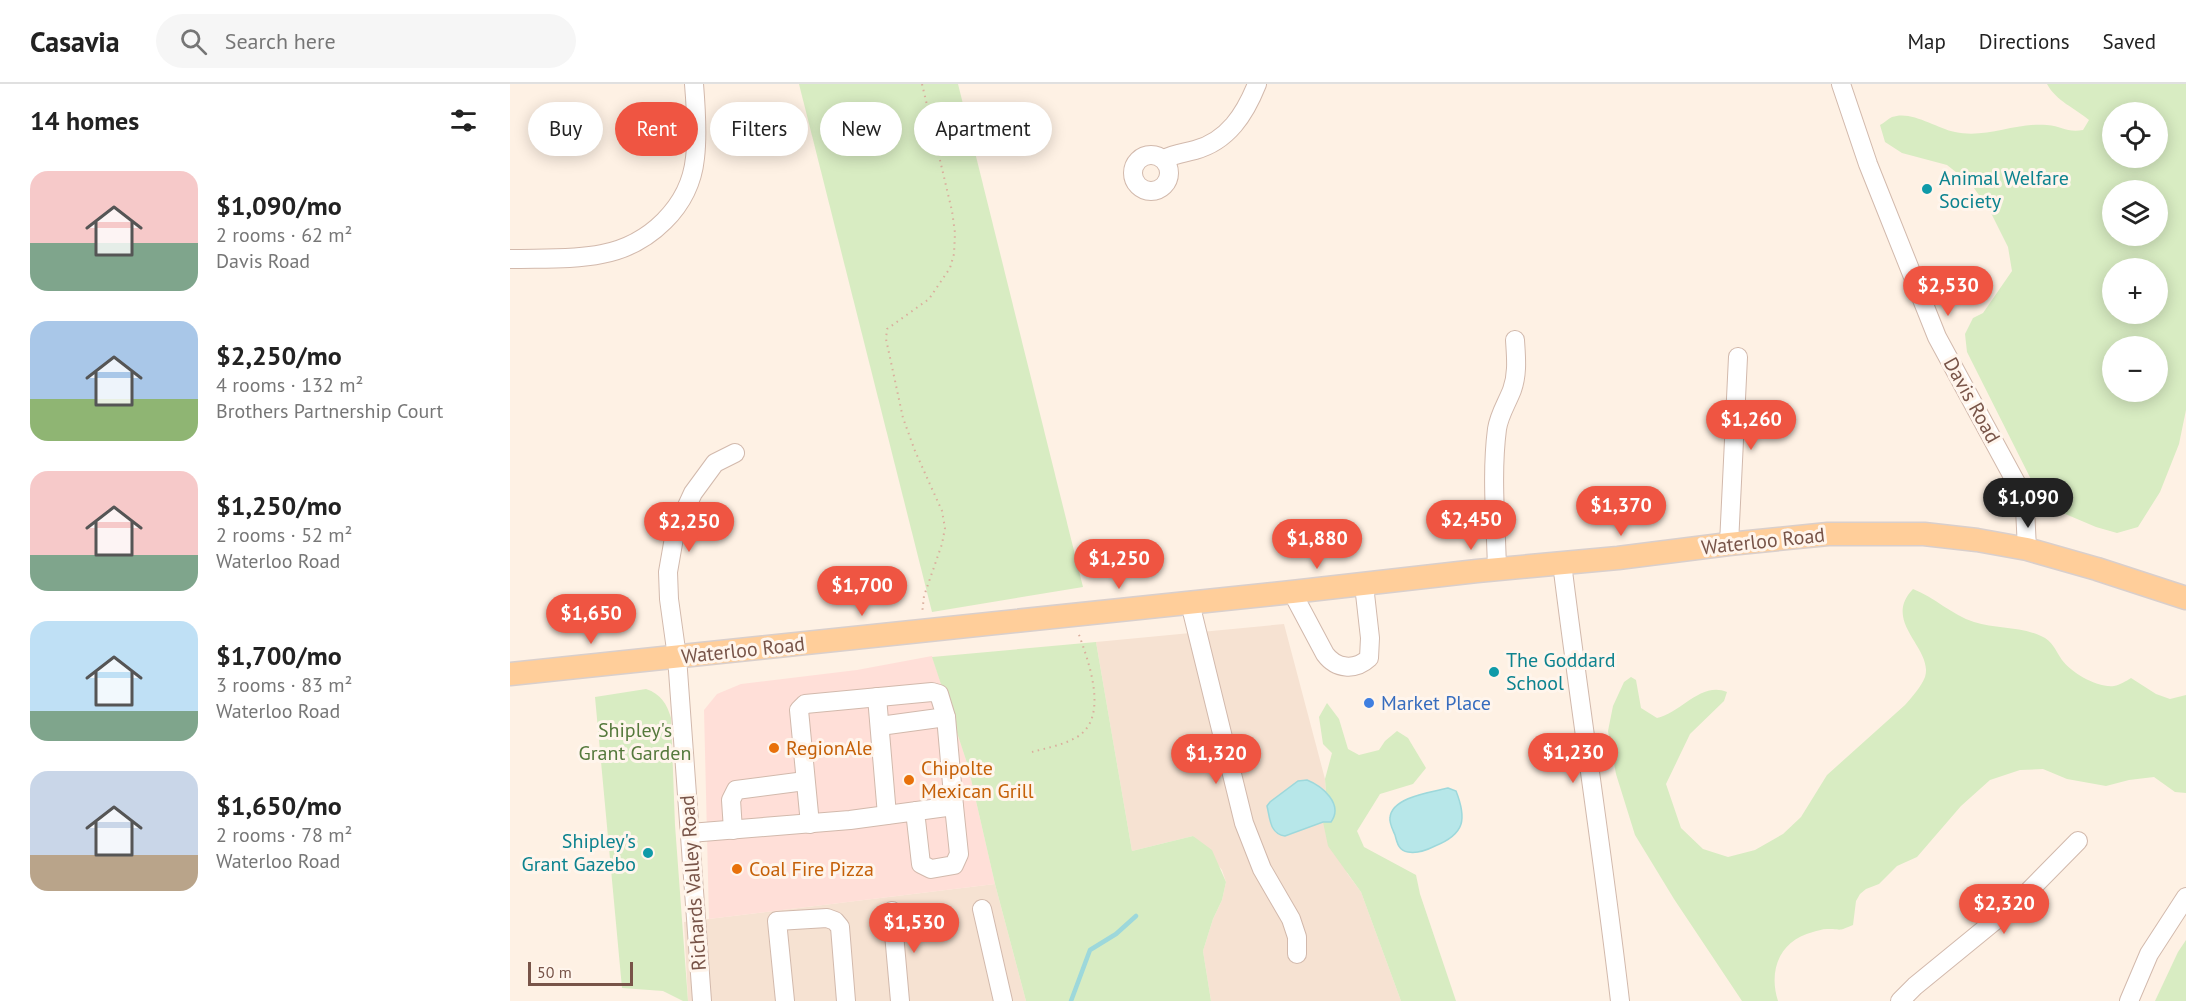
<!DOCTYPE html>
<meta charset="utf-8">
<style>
:root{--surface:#fff;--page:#f6f6f6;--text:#222;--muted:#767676;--line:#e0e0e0;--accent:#ef5542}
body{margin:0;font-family:"PT Sans",sans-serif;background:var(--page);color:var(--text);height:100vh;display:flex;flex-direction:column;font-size:22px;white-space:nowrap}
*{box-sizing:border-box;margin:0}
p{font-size:20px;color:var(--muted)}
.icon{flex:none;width:33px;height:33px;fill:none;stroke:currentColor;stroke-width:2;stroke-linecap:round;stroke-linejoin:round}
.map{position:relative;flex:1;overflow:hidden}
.details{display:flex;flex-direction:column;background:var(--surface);width:510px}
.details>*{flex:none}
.top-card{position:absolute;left:18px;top:18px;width:570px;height:54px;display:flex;gap:12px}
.tools{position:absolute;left:1592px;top:18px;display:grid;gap:12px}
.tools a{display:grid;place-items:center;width:66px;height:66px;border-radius:50%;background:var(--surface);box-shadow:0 3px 15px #0003;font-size:30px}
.scale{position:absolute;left:18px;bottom:15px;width:105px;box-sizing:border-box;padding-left:6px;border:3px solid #785448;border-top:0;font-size:16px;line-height:21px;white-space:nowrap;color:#785448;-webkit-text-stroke:4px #fff5ec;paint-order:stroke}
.price{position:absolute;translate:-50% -51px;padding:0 14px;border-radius:21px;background:var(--accent);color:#fff;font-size:20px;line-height:39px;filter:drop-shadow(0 2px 3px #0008)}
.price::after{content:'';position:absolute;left:50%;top:36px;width:18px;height:14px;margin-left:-9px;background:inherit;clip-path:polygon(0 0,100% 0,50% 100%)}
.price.active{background:#222;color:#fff}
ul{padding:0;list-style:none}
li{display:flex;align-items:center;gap:18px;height:150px;padding:0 30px}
li span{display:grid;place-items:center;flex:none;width:168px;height:120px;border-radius:18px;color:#555}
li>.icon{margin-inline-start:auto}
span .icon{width:72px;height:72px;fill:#fffc;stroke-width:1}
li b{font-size:26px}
h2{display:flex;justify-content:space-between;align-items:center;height:72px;padding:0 30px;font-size:26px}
.chip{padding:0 21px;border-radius:27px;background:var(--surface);box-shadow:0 3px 15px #0003;font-size:21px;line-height:54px}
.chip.active{background:var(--accent);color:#fff}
header{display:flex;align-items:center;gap:36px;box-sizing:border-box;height:84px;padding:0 30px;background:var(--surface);border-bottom:2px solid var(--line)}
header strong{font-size:28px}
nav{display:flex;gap:33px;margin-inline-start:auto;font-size:21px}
.search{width:420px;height:54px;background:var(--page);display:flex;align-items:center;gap:15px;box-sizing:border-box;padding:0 21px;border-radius:33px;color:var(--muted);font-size:22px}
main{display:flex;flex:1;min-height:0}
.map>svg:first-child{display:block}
.residential{fill:#f6e2d2}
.commercial{fill:#ffdfd8}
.green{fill:#d8ecc2;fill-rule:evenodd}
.water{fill:#b7e7e9;stroke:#9dd8db;stroke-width:1.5}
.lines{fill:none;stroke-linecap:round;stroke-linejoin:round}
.stream{stroke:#9dd8db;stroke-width:4.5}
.minor-casing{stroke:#d2b9ac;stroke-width:20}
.major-casing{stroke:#d9cfcc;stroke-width:25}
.path{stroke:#daae9d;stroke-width:2;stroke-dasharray:1.5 4.5;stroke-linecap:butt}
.minor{stroke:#fff;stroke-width:18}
.major{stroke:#ffce9a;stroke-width:22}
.culture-dot{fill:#0f9aa8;stroke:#fff5ec;stroke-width:2}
.shop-dot{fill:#3f7fe0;stroke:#fff5ec;stroke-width:2}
.food-dot{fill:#e8710a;stroke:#fff5ec;stroke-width:2}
.labels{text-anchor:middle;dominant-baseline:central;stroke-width:6;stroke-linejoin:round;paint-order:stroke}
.culture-label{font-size:20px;fill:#0d838f;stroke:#fff5ec;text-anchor:start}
.street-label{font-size:20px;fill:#785448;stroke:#fff5ec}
.shop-label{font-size:20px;fill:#366cbe;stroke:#fff5ec;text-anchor:start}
.park-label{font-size:20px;fill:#55793c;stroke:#fff5ec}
.food-label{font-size:20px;fill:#c56008;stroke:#fff5ec;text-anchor:start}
</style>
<header>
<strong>Casavia</strong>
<div class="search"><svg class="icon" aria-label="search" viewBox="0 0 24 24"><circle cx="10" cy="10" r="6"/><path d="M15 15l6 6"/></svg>Search here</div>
<nav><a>Map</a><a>Directions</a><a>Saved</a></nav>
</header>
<main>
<section class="details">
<h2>14 homes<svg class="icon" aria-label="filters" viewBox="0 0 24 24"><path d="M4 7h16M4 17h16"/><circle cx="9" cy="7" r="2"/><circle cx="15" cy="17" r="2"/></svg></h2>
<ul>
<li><span style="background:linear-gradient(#f6c9c9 60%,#7fa58c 0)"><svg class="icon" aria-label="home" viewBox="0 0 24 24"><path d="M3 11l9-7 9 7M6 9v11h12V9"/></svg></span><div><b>$1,090/mo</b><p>2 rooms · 62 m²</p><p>Davis Road</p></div></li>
<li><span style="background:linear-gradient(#a9c7e8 65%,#8fb573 0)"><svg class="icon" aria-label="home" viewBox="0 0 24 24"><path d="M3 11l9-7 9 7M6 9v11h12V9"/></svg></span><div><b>$2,250/mo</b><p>4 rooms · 132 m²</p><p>Brothers Partnership Court</p></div></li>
<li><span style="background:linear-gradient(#f6c9c9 70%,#7fa58c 0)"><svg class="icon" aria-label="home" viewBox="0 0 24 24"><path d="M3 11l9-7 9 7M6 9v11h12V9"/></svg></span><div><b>$1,250/mo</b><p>2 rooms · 52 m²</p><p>Waterloo Road</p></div></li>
<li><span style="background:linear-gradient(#bfe0f5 75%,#7fa58c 0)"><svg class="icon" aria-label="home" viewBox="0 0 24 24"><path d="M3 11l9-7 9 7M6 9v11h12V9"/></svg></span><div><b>$1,700/mo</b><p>3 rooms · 83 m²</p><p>Waterloo Road</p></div></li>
<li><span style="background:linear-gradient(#c9d6e8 70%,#b9a48a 0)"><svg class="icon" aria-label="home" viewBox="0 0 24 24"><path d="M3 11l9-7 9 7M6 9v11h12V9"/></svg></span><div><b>$1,650/mo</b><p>2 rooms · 78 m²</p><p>Waterloo Road</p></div></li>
</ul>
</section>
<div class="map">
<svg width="1676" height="917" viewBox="0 0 1676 917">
<rect width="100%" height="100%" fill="#fef1e4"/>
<!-- residential -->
<g class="residential">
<path d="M774,540L815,695L816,708L837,789L851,808L891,917H701L693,867L703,835L712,816L716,798L712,786L683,752L622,767L586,558Z"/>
<path d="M485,800L516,917H178L174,838Z"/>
</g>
<!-- commercial -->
<path class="commercial" d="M422,572L458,682L485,800L199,835L194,626L207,610L231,600L347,586Z"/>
<!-- green -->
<g class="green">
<path d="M289,0H448L573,503L422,528Z"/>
<path d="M1537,0H1676V326L1669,360L1650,408L1628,443L1607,449L1586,443L1534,421L1457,268L1455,250L1463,234L1473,229L1502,187L1498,163L1479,125L1461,100L1437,81L1392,69L1375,58L1370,41C1374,39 1378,35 1382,33C1401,26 1426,44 1445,48C1476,55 1506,38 1537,41C1552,42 1557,49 1573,46L1579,36C1565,24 1546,17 1537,0ZM1602,28H1647V74H1602ZM1602,106H1647V152H1602ZM1647,184V230H1602V184ZM1647,262V308H1602V262Z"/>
<path d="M1403,505C1424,513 1442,531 1464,538C1486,545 1509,542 1531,552C1543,557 1545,566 1552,576C1562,589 1587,604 1604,602C1610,601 1616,597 1621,594L1646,610L1660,615L1676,611V709L1665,708L1644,693L1619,696L1596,702L1557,695L1533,685L1510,686L1480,696L1451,722L1407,773L1387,782L1369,800L1356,805L1350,810L1346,817L1343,841C1327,848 1332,845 1317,845C1312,845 1307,847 1303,848C1270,856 1258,886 1268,917H1232L1164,815L1125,751L1106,690L1098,647L1103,622L1114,598L1121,593L1126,596L1131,624L1147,634C1171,629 1191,597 1217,608L1214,617L1180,650L1156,700L1171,744L1193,765L1218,773L1245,766L1273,750L1291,733L1317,691L1395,621C1402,613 1411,603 1415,593C1424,564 1371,538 1403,505Z"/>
<path d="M586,558L622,767L683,752L702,766L716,798L712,816L703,835L693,867L701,917H516L485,800L458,682L422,573Z"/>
<path d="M136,605C151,610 157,620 161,634L165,741L178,917H173L153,907L112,904L85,613Z"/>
<path d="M817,619L829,635L838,665L849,671L869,666L875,657L887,647L898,654L916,684L903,700L870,710L847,747L854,763L906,791L910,810L946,917H891L851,808L818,762L813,738H821L822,716L816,708L815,695L822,669L813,660L809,633Z"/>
<path d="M1676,856V917H1645L1668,868Z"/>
</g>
<!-- water -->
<g class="water">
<path d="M797,696C812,702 834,720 821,738H813L775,752C760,750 760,735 757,722L760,718L788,697Z"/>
<path d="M938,704L946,707C957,735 955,750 925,762C917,766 908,770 898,768C889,767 887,759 885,751C883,746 879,739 880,734C881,713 922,708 938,704Z"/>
</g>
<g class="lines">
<!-- stream -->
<path class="stream" d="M561,917L580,866L606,850L626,832"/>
<defs>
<g id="minor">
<path d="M1331,0L1358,80L1427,253L1509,404L1515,424L1517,465"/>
<circle cx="641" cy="89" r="18"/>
<path d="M654,75C664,70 674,69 685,66C718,57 735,30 747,0"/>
<path d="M0,175C29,174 64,176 92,170C139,161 180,123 185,74C188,50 186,24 184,0"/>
<path d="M1219,460L1228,273"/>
<path d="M1052,479C1070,625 1093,771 1110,917"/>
<path d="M987,485C986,439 981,391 987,345C989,331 997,319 1002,306C1008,289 1006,273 1005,256"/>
<path d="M782,508L815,570C826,585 845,587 859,574L860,554L854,501"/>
<path d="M680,519L734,739L752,785L781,835L787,853V870"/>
<path d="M367,613L377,731"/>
<path d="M370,642L436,633"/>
<path d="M300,740L289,626L295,620L422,608L429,610L436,633L444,722"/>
<path d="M223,746L221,716L226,706L295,697"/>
<path d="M180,749L340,736L444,722L449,770L444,781L421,785L411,780L405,727"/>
<path d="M472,825L493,917"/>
<path d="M382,827L390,917"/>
<path d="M192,917L167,573L159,515L158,488L165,448L183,409L205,379L225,369"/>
<path d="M275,917L267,837L317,834L325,837L330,843L336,917"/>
<path d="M1390,917L1405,902L1509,817L1568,757"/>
<path d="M1619,917L1639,870L1676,813"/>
</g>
<path id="major" d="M0,590L782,508L967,487L1108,474L1219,460L1318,450H1414L1467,456L1517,465L1587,485L1676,514"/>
</defs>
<!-- minor casing -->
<use href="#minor" class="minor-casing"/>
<!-- major casing -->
<use href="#major" class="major-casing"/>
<!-- path -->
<g class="path">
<path d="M412,0L442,127L445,149L444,170L440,184L419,215L377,245L376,255L393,334L405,367L432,427L435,444L432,460L414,512L412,530"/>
<path d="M522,668C536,664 554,661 567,653C600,633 578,576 568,548"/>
</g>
<!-- minor -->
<use href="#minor" class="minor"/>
<!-- major -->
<use href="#major" class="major"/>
</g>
<!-- markers -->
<g class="culture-dot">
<circle cx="1417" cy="105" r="6"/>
<circle cx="984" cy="588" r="6"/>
<circle cx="138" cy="769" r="6"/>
</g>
<circle class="shop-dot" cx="859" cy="619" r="6"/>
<g class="food-dot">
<circle cx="264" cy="664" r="6"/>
<circle cx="399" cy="696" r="6"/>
<circle cx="227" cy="785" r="6"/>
</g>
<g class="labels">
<!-- culture labels -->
<g class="culture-label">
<text x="1429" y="94">Animal Welfare<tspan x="1429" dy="23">Society</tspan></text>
<text x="996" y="576">The Goddard<tspan x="996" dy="23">School</tspan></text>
<text x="126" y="757" text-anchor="end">Shipley's<tspan x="126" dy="23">Grant Gazebo</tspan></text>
</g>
<!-- street labels -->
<g class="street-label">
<text transform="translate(1462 316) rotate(61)">Davis Road</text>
<text transform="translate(1253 457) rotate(-6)">Waterloo Road</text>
<text transform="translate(233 566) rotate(-6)">Waterloo Road</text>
<text transform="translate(183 799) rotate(-94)">Richards Valley Road</text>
</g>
<!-- shop labels -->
<g class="shop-label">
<text x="871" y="619">Market Place</text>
</g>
<!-- park labels -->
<g class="park-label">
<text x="125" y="646">Shipley's<tspan x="125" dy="23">Grant Garden</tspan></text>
</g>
<!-- food labels -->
<g class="food-label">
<text x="276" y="664">RegionAle</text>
<text x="411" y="684">Chipolte<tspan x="411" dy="23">Mexican Grill</tspan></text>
<text x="239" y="785">Coal Fire Pizza</text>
</g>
</g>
</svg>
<div class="tools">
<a><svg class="icon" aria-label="locate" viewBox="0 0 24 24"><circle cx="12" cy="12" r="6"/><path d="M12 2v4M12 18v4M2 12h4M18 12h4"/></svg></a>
<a><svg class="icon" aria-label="layers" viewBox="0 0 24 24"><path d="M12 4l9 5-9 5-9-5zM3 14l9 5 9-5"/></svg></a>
<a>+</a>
<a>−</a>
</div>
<div class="scale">50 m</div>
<b class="price" style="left:1438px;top:233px">$2,530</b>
<b class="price" style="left:1241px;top:367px">$1,260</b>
<b class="price active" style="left:1518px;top:445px">$1,090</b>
<b class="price" style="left:1111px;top:453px">$1,370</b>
<b class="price" style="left:961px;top:467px">$2,450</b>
<b class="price" style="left:179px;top:469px">$2,250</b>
<b class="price" style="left:807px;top:486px">$1,880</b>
<b class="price" style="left:609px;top:506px">$1,250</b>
<b class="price" style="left:352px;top:533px">$1,700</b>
<b class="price" style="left:81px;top:561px">$1,650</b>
<b class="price" style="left:1063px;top:700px">$1,230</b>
<b class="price" style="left:706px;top:701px">$1,320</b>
<b class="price" style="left:1494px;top:851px">$2,320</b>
<b class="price" style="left:404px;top:870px">$1,530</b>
<div class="top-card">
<a class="chip">Buy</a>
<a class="chip active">Rent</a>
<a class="chip">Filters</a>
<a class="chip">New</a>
<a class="chip">Apartment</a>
</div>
</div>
</main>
